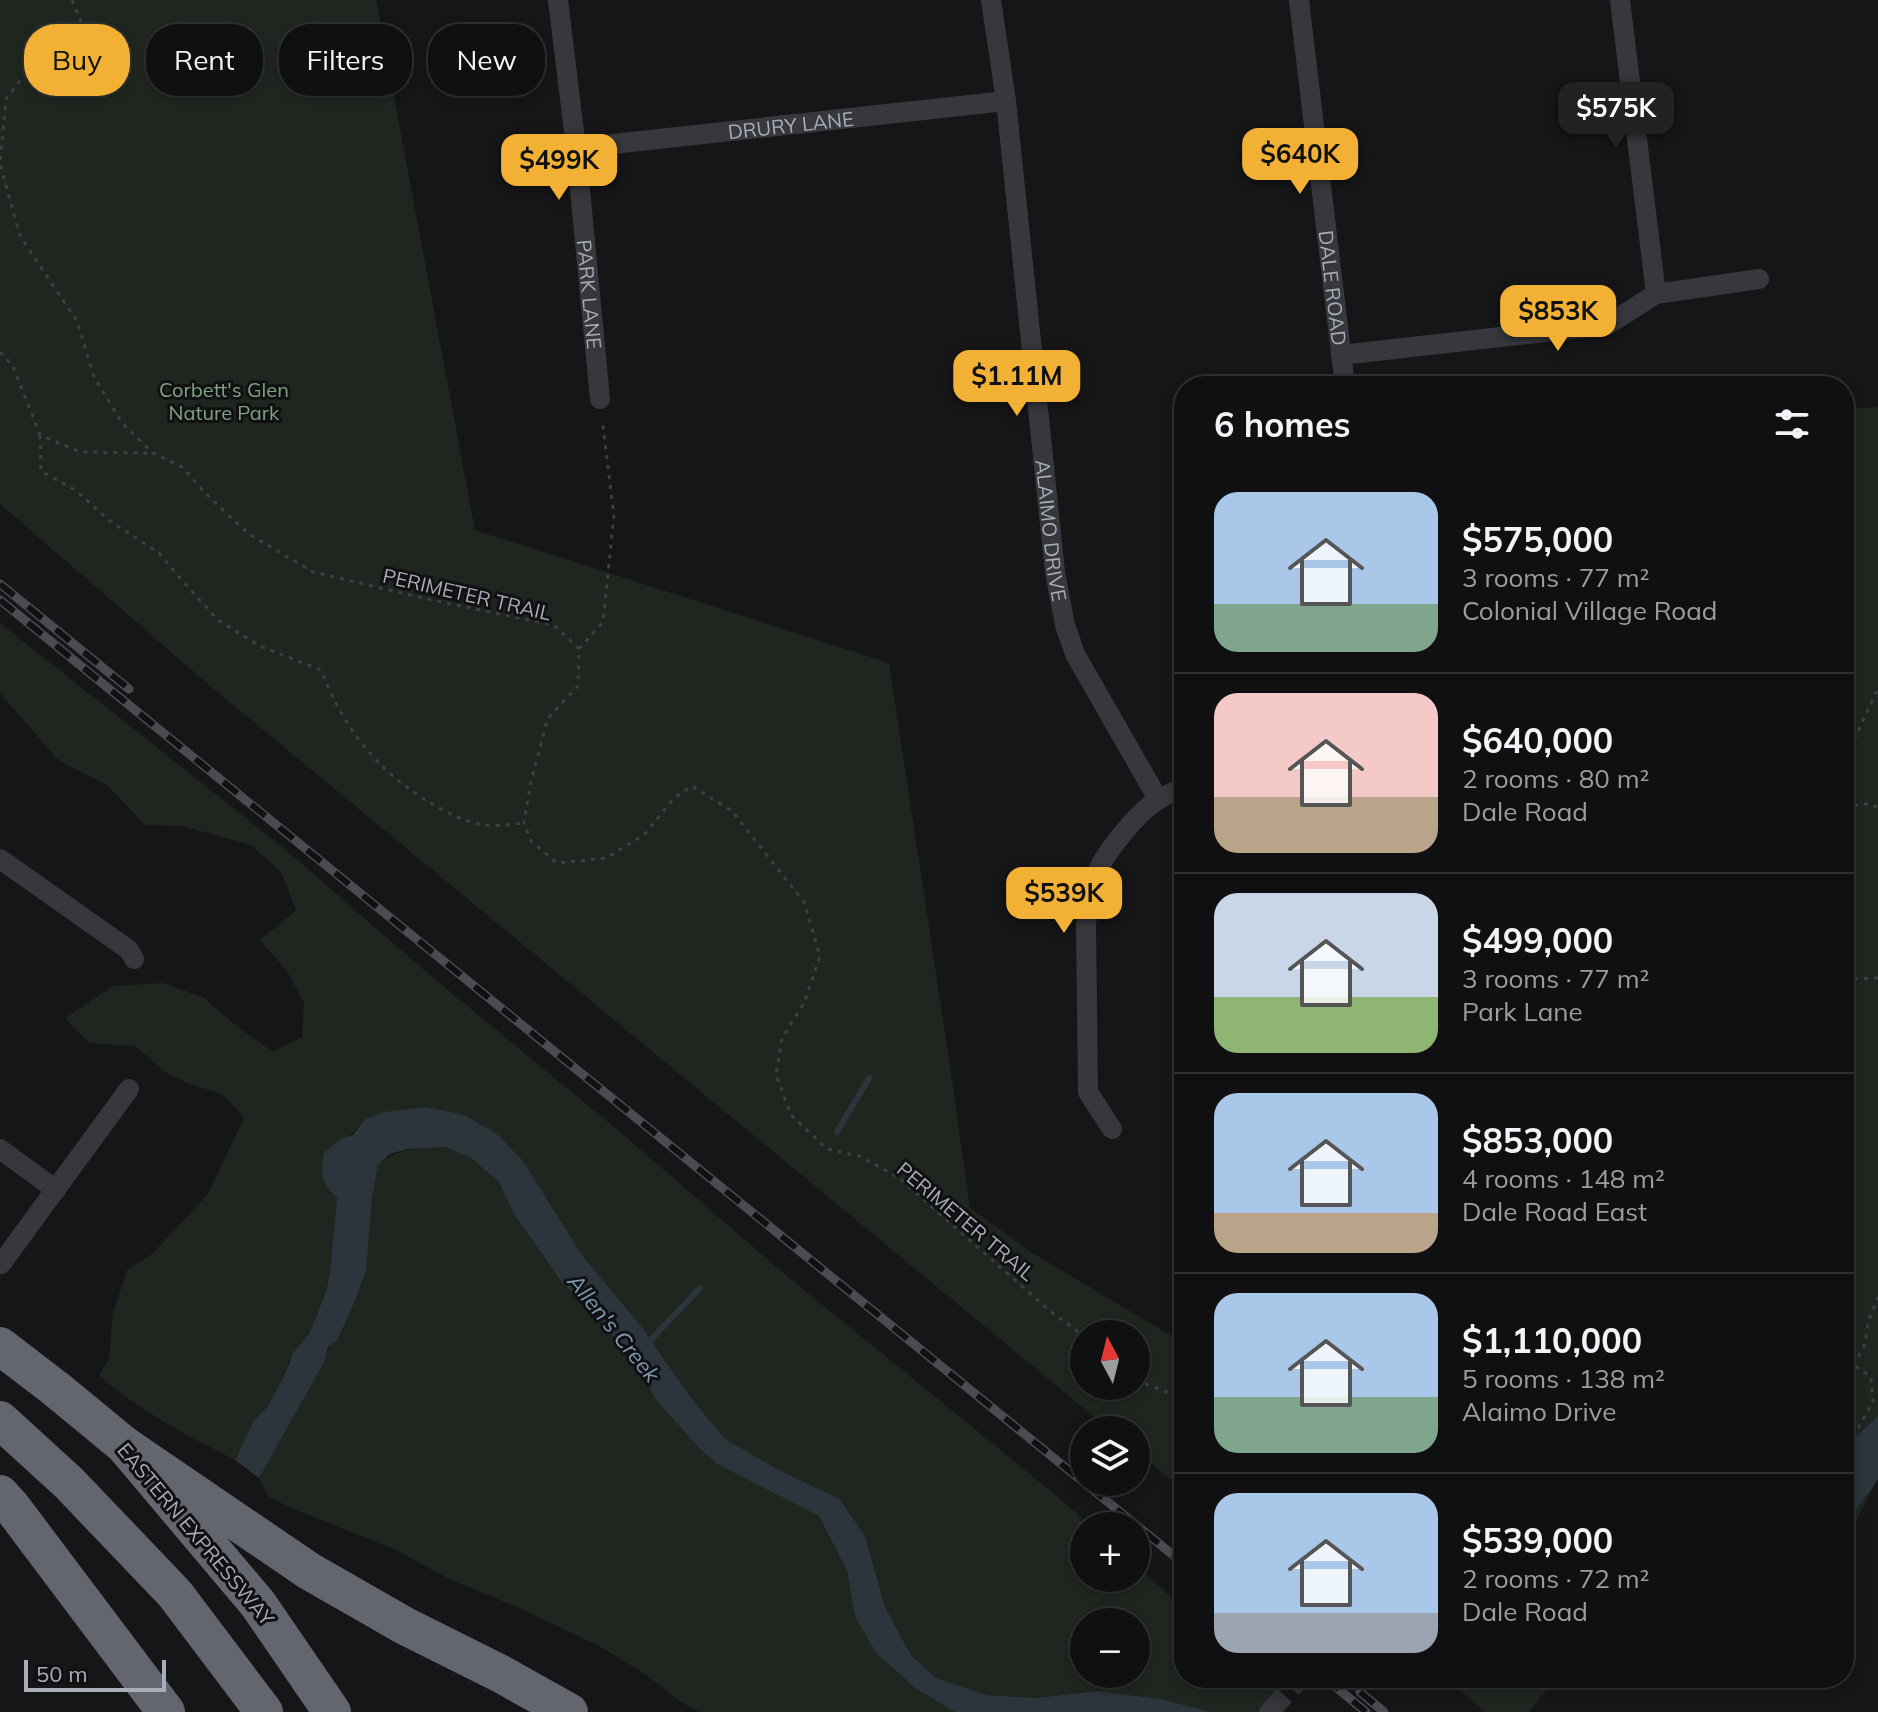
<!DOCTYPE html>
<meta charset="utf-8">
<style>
:root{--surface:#101012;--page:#19191b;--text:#f1f3f6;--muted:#9c9d9f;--line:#303032;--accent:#f2b134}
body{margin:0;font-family:Mulish,sans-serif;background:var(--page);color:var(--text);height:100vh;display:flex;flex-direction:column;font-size:30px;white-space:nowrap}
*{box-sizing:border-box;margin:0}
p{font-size:26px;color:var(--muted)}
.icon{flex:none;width:44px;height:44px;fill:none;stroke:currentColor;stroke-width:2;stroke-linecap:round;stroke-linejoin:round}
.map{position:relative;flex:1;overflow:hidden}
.panel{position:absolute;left:1174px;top:376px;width:680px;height:1312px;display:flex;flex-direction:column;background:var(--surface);border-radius:32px;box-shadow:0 4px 12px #0003,0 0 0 2px var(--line)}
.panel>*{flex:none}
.banner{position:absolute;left:24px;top:24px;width:760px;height:72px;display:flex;gap:16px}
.needle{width:52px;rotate:353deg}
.fabs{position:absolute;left:1070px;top:1320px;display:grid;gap:16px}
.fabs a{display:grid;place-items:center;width:80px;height:80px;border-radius:50%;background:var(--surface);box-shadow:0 4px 12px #0003,0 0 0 2px var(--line);font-size:40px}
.scale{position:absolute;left:24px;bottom:20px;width:142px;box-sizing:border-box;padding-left:8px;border:4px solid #a8adb8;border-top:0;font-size:22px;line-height:28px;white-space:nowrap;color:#a8adb8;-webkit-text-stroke:6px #111113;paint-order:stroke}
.price{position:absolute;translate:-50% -68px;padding:0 18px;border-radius:16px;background:var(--accent);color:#111;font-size:26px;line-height:52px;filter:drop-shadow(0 2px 4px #0008)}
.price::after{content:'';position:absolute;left:50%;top:48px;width:24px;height:18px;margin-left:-12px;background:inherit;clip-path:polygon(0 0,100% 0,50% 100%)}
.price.selected{background:#222;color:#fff}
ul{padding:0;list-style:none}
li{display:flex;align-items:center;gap:24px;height:200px;padding:0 40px}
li+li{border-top:2px solid var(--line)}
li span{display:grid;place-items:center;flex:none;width:224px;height:160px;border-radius:24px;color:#555}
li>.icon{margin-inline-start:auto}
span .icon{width:96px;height:96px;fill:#fffc;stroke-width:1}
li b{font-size:34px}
h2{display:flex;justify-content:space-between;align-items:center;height:96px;padding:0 40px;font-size:34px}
.tag{padding:0 28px;border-radius:32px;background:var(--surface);box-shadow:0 4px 12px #0003,0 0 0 2px var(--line);font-size:28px;line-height:72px}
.tag.selected{background:var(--accent);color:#111}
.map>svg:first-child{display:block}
.green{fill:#1e261f;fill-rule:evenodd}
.water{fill:#2c353c}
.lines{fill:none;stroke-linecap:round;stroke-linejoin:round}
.stream{stroke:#2c353c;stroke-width:6}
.minor-tunnel{stroke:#333438;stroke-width:20;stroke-dasharray:20 10;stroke-linecap:butt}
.path{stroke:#3d3f44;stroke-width:3;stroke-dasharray:4 6;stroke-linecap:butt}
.minor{stroke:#37383d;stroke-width:20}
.motorway{stroke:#63666e;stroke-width:38}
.rail-casing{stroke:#4a4c52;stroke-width:9}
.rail{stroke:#111113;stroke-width:6;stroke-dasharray:18;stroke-linecap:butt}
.labels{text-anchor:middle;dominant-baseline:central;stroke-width:6;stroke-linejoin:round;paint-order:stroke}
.street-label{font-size:20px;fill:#a8adb8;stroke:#111113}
.park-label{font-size:20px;fill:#7fa381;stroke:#111113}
.water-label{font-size:22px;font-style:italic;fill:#7f9bb3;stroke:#111113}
</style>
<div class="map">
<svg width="1878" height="1712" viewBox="0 0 1878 1712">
<rect width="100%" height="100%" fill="#161618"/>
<!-- green -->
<g class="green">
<path d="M0,0H376L475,530L889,663L950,1066L970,1208L1031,1252L1172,1336L1184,1321V1491L1136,1451V1430H1110L215,690L0,504ZM1084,1334H1136V1386H1084Z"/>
<path d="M1878,407V1478L1844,1545V409Z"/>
<path d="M0,623L280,845L431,976L613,1126L781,1271L1047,1488L1091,1526H1084V1578H1136V1566L1184,1608V1678H1271L1276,1682L1279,1709L1276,1712H1211L1161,1699L1098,1691L1035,1698L987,1695L936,1678L911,1655L885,1607L865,1536L840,1499L781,1471L725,1439L691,1398L642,1327L582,1255L523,1161L365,1119C352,1137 342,1140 324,1152C320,1174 320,1182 337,1198L330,1272L326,1292L309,1334L292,1354L282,1380L266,1409L254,1420L235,1460C190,1437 137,1410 99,1375L109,1359L113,1313L127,1270L151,1255L208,1194L244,1118L224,1095L187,1083L165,1072L135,1046L89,1043L65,1018L113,986L162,983L203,997L233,1023L273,1052L302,1037L304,1003L287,971L260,940L296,910L281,872L251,845L182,826L145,825L107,785L59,761L0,693ZM1084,1622H1136V1674H1084Z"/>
<path d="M445,1147L471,1158L499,1182L514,1214L563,1284L588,1306L639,1366L656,1400L698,1447L717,1464L819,1516L847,1571L855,1617L918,1690L955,1712H699L680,1701L645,1674L597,1645L515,1606L451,1580L396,1550L293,1509L269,1497L259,1478L325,1361L372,1199L378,1165C399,1147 419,1148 445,1147Z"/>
<path d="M1445,1678H1557L1529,1712H1485Z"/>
</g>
<!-- water -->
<g class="water">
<path d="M426,1107L464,1115L497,1134L523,1161L582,1255L642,1327L691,1398L725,1439L781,1471L840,1499L865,1536L885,1607L911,1655L936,1678L987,1695L1035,1698L1098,1691L1161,1699L1211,1712H955L918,1690L877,1654L855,1617L847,1571L819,1516L717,1464L698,1447L656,1400L638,1366L588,1306L563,1284L514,1214L499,1182L471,1158L445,1147L408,1149L390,1154L378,1165L372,1199L366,1270L355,1301L337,1340L328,1347L325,1361L259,1478L235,1460L254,1420L266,1409L282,1380L290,1362L292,1354L309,1334L326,1292L330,1272L337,1198C320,1181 320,1175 324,1152L343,1138L353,1135L365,1119L385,1112Z"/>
<path d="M1878,1416V1479L1844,1527V1448Z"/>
</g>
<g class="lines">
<!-- stream -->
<g class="stream">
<path d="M837,1132L869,1078"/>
<path d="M645,1346L700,1288"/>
</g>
<!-- minor-tunnel -->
<path class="minor-tunnel" d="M1271,1710L1300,1678"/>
<!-- path -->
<g class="path">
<path d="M72,0L88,39L87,51L71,59L29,69L6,99L0,164L20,236L77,321L94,377L122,423L153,453L182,467L210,498L249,534L313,572L436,601L554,625L579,649L578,686L548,718L531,781L524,823L531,841L557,863L606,858L644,835L674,798L692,786L732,811L804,902L820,956L804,1003L782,1038L776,1075L791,1115L827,1149L859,1156L898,1177L1050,1311L1084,1336"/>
<path d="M0,352L13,366L40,435L80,452L151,453"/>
<path d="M40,435L41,471L75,490L110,521L159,553L187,586L218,620L260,646L321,670C343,727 376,770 429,802C446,812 466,823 486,825C498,827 512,824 524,823"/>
<path d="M579,649L603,622L614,515L602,419"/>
<path d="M1844,743L1855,738L1878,688"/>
<path d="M1844,807L1866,804L1878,807"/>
<path d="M1844,979L1878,978"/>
<path d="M1136,1380L1184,1399"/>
<path d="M1844,1383L1864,1346L1869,1320L1878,1297"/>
<path d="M1844,1442L1855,1434L1873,1401L1871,1377L1855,1366"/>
</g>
<!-- minor -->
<g class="minor">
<path id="s1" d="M558,0L576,148L600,399"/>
<path id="s2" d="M991,0L1006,101L1055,572L1065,625L1075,654L1158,799"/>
<path id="s3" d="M1299,0L1345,386"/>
<path d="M1620,0L1656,294"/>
<path id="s4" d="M576,148L1006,101"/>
<path d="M1341,355L1607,325L1656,294L1759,279"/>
<path d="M0,859L129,950L134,959"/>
<path d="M1112,1129L1088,1092L1086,925C1088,908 1089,890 1096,875C1105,852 1139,810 1161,798C1168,794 1176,791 1184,788"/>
<path d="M0,1149L56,1190"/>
<path d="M1,1264L129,1089"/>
<path d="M1269,1712L1271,1710"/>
</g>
<!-- motorway -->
<g class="motorway">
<path d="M0,1346L56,1389L124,1445L258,1604L332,1712"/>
<path d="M0,1420L69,1483L175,1594L264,1712"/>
<path d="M124,1445L309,1571L405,1626L501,1674L569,1712"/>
<path d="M0,1494L11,1506L166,1712"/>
</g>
<defs>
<g id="rail">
<path d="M0,584L129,689"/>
<path d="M0,600L1184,1564"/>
<path d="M1325,1678L1366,1712"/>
<path d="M1360,1692L1384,1712"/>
</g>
</defs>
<!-- rail casing -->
<use href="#rail" class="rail-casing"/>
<!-- rail -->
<use href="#rail" class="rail"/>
</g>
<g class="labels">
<!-- street labels -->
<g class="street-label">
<text stroke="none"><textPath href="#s4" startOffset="216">DRURY LANE</textPath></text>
<text stroke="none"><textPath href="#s3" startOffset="290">DALE ROAD</textPath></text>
<text stroke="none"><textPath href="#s1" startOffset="296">PARK LANE</textPath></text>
<text stroke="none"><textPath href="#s2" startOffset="534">ALAIMO DRIVE</textPath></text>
<text transform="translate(467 594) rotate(13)">PERIMETER TRAIL</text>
<text transform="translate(966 1221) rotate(40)">PERIMETER TRAIL</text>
<text transform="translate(196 1534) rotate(50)">EASTERN EXPRESSWAY</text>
</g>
<!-- park labels -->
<g class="park-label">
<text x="224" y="389">Corbett's Glen<tspan x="224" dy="23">Nature Park</tspan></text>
</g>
<!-- water labels -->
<g class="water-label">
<text transform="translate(614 1328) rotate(51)">Allen's Creek</text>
</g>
</g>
</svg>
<div class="fabs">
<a><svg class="needle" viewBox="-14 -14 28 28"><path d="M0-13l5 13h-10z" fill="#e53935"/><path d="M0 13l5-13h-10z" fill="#9c9d9f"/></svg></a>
<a><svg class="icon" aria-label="layers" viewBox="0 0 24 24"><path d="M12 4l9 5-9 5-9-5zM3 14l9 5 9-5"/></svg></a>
<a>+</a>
<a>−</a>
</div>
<div class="scale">50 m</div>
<b class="price selected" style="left:1616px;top:150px">$575K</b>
<b class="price" style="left:1300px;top:196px">$640K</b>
<b class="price" style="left:559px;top:202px">$499K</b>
<b class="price" style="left:1558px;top:353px">$853K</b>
<b class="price" style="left:1017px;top:418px">$1.11M</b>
<b class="price" style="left:1064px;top:935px">$539K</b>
<div class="banner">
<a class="tag selected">Buy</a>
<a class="tag">Rent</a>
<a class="tag">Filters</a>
<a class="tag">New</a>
</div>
<section class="panel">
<h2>6 homes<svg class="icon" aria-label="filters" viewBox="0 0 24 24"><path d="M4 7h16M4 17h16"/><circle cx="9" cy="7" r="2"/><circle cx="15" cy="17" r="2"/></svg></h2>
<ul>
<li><span style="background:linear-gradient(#a9c7e8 70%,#7fa58c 0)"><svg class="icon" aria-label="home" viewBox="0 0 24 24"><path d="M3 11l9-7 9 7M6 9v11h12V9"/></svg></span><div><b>$575,000</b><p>3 rooms · 77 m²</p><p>Colonial Village Road</p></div></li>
<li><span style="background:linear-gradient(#f6c9c9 65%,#b9a48a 0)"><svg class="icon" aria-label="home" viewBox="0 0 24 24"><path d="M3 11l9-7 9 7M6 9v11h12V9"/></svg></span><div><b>$640,000</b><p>2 rooms · 80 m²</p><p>Dale Road</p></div></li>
<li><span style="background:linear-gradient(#c9d6e8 65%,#8fb573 0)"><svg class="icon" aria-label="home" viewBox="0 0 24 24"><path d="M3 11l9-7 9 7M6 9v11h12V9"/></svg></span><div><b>$499,000</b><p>3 rooms · 77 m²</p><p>Park Lane</p></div></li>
<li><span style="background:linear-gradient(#a9c7e8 75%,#b9a48a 0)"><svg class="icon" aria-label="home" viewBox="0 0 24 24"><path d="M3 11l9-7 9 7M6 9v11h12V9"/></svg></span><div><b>$853,000</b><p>4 rooms · 148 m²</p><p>Dale Road East</p></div></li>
<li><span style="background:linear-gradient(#a9c7e8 65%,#7fa58c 0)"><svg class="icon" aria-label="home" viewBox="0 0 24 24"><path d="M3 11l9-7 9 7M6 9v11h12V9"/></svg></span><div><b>$1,110,000</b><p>5 rooms · 138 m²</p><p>Alaimo Drive</p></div></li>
<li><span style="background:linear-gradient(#a9c7e8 75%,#9aa5b1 0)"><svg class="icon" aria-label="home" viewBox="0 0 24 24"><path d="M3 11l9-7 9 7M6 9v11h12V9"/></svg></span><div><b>$539,000</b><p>2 rooms · 72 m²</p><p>Dale Road</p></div></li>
</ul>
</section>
</div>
